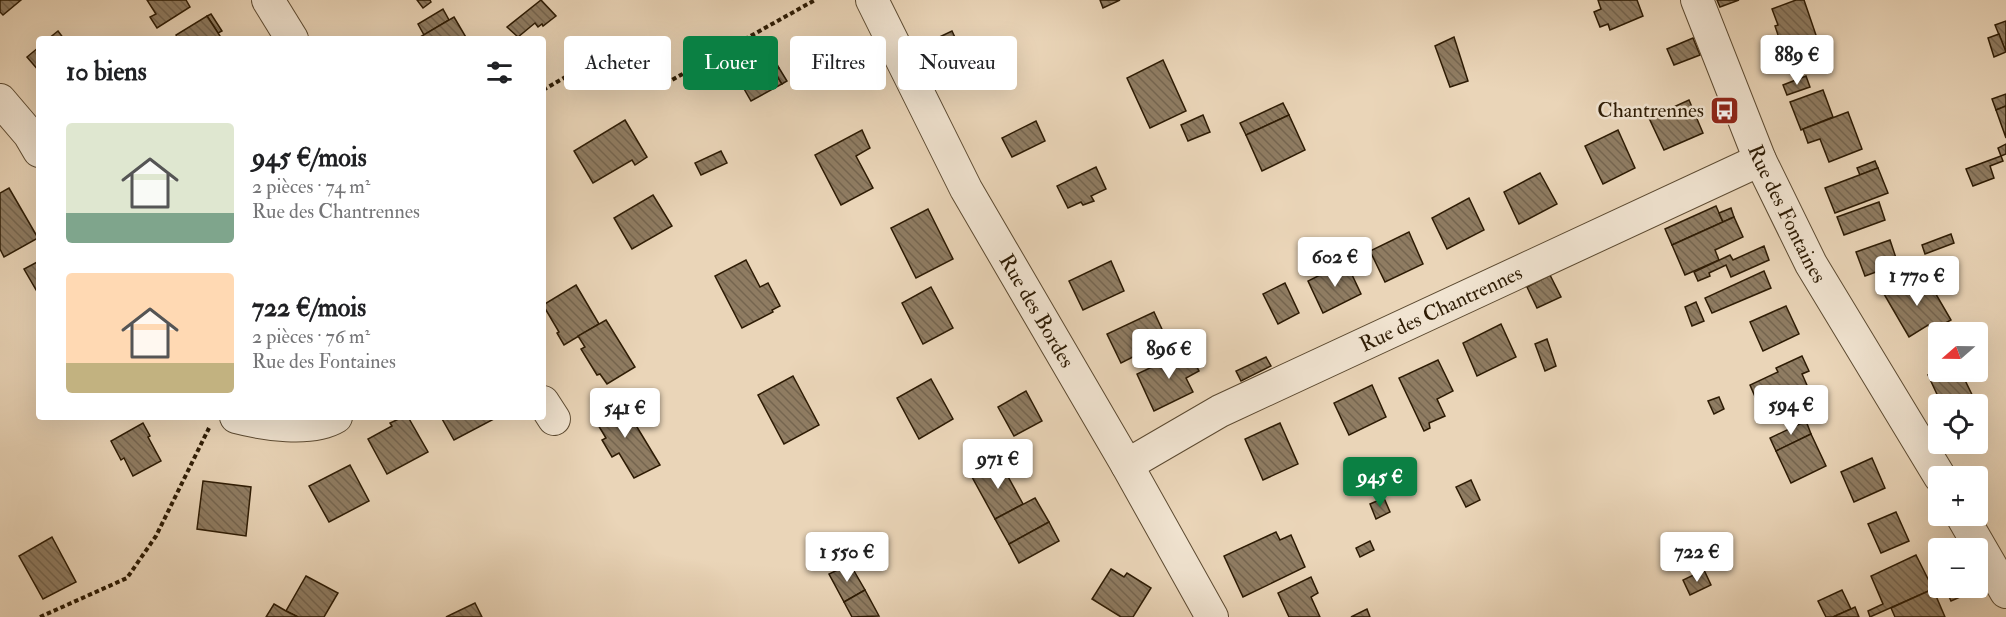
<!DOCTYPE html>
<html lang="fr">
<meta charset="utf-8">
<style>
:root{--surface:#fff;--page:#f6f6f6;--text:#202124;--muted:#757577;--accent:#0b8043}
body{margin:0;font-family:"IM FELL Double Pica",serif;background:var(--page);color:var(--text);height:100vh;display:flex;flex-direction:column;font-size:22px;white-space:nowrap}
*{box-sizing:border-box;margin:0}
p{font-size:20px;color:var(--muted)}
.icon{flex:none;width:33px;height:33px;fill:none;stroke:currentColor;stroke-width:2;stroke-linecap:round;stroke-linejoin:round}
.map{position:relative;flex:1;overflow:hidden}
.details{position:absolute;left:36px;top:36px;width:510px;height:384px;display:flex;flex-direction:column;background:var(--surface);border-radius:6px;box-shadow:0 6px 24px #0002}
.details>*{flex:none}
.banner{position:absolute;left:564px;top:36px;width:570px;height:54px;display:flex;gap:12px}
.needle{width:39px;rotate:250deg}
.tools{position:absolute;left:1928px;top:322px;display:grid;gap:12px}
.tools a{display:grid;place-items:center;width:60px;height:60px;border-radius:6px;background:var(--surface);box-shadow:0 6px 24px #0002;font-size:30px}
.price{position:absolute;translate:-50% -51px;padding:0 14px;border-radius:6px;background:#fff;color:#222;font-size:20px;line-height:39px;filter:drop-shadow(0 2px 3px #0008)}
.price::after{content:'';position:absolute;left:50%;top:36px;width:18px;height:14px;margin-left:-9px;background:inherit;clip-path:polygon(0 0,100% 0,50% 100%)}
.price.current{background:var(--accent);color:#fff}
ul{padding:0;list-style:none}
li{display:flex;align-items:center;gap:18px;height:150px;padding:0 30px}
li span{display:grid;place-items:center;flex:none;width:168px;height:120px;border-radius:6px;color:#555}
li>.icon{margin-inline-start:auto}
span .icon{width:72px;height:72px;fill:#fffc;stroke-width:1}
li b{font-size:26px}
h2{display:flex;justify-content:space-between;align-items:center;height:72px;padding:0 30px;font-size:26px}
.pill{padding:0 21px;border-radius:6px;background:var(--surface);box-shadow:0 6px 24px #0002;font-size:21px;line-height:54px}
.pill.current{background:var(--accent);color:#fff}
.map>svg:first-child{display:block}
.building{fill:url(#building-back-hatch);stroke:#2d1b04;stroke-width:1.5}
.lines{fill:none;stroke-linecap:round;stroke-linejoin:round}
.minor-casing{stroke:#5c4a31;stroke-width:34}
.path{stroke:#2d1b04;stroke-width:4;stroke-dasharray:4.5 3;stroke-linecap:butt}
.minor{stroke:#f1e4d1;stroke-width:32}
.labels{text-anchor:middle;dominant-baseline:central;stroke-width:5;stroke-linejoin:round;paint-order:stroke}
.poi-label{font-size:21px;fill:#2d1b04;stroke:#f1e4d1;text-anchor:end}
.street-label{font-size:21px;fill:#2d1b04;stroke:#f1e4d1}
</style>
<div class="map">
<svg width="2006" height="617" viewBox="0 0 2006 617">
<defs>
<pattern id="building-back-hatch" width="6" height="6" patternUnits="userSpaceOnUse" patternTransform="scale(1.5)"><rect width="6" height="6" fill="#8f7c62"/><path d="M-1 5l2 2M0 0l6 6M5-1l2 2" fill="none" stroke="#75654f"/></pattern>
</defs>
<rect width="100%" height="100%" fill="#ead5b8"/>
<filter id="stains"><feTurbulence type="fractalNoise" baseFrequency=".00333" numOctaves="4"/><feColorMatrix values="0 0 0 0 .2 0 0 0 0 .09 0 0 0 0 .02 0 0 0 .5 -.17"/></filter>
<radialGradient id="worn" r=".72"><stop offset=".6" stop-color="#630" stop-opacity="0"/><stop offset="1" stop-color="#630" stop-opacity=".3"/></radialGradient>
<!-- building -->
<g class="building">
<path d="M0,0H21L3,15L0,12Z"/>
<path d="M147,0H186L190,7L157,28L150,17L156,14Z"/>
<path d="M417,0H430L431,2L423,8Z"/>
<path d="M541,0L556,16L543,26L542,24L538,27L535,23L518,37L507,27Z"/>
<path d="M1100,0H1120L1103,8Z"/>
<path d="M1598,0H1637L1643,16L1610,30L1608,24L1600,27L1594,12L1601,9Z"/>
<path d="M1717,0H1739L1720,7Z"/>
<path d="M1796,0H1804L1818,41L1784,53L1775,26L1778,25L1772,9Z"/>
<path d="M443,9L449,20L424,35L418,24Z"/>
<path d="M211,14L222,31L218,33L207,16Z"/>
<path d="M207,16L222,39H178L176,35Z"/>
<path d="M454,17L467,39H421L420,37Z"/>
<path d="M2006,21V52L1995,25Z"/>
<path d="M58,31L64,39H48Z"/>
<path d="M952,31L966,61L932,77L918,47Z"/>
<path d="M1999,34L2006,52L1994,57L1988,38Z"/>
<path d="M1454,37L1468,81L1450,87L1435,46Z"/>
<path d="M1693,38L1700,55L1674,65L1667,49Z"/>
<path d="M996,41L1002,56L978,67L972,52Z"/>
<path d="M1818,41L1823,55L1789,67L1784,53Z"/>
<path d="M767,45L779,68L774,71L782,84L751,101L731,66Z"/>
<path d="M39,47V71L27,57Z"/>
<path d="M869,57L872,66L861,70L857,62Z"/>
<path d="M1163,60L1186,111L1150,128L1127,78Z"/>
<path d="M779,68L787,81L782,84L774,71Z"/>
<path d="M1806,76L1810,87L1787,95L1783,85Z"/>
<path d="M1823,90L1833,117L1801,130L1790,102Z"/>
<path d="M2006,94V106L1996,110L1992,99Z"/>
<path d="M1689,100L1703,133L1664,150L1649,118Z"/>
<path d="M1283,103L1289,115L1246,135L1240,123Z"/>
<path d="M2006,106V138L1996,110Z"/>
<path d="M1848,112L1862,149L1829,162L1820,139L1808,143L1803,129Z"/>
<path d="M1203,115L1210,132L1188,141L1181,125Z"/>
<path d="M1289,115L1305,150L1262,171L1246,135Z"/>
<path d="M625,120L647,157L635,165L632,160L593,183L574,151Z"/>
<path d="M1036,121L1045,141L1012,157L1002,138Z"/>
<path d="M862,130L870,148L856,156L873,188L841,205L815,155Z"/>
<path d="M1618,130L1635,168L1603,184L1585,146Z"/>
<path d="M2006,144V154L2001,156L1998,148Z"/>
<path d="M721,151L727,163L701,175L695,163Z"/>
<path d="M2001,156L2003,161L1990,166L1994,178L1973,186L1966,169Z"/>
<path d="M1875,161L1878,168L1860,175L1857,168Z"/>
<path d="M1096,167L1106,189L1091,196L1094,201L1083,205L1081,202L1068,208L1057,186Z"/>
<path d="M1878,168L1888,193L1835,213L1825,188Z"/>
<path d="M1540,173L1557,204L1519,224L1504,192Z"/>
<path d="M9,188L38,238L4,257L0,249V193Z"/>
<path d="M653,195L672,226L632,249L614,218Z"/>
<path d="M1469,198L1484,230L1447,249L1432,218Z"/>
<path d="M1879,202L1885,220L1844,235L1837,217Z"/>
<path d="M1716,206L1723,222L1672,245L1665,229Z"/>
<path d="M1731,208L1734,217L1723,222L1719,213Z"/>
<path d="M928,209L953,259L916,278L891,228Z"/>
<path d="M1734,217L1743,237L1715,250L1719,260L1685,275L1672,245Z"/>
<path d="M1409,232L1423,264L1385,282L1370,251Z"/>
<path d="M1951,234L1954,243L1925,254L1922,245Z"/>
<path d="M1890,240L1898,264L1865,276L1856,252Z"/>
<path d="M1764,246L1769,260L1731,277L1726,265L1709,273L1710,276L1698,281L1694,272L1730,255L1733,260Z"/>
<path d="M746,260L760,287L768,283L780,306L772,310L773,312L742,328L715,276Z"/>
<path d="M39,261V295L24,269Z"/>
<path d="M1111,261L1124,291L1083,310L1069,281Z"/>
<path d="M1346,262L1361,294L1323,313L1308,281Z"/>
<path d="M1764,271L1771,288L1712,313L1705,298Z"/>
<path d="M1550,275L1561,297L1537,308L1527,287Z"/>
<path d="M1917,275L1927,293L1933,289L1951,320L1931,331L1928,325L1909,337L1884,294Z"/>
<path d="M1285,283L1299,313L1278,324L1263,294Z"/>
<path d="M576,285L599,324L564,345L557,333L559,332L543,305Z"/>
<path d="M931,287L953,328L923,344L902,303Z"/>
<path d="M1696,302L1704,321L1692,326L1685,307Z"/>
<path d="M1786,306L1799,334L1763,351L1750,322Z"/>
<path d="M1154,312L1167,340L1121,363L1107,334Z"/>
<path d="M606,320L635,367L607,384L600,374L597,375L581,349L585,347L578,336Z"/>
<path d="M1501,324L1516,357L1477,376L1463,343Z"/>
<path d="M1547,339L1556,366L1545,371L1535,344Z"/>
<path d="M1188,350L1199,371L1186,378L1193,392L1154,411L1137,374Z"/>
<path d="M1802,356L1809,371L1802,374L1811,394L1784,406L1781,399L1760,408L1750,385L1778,372L1776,368Z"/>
<path d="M1266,357L1271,366L1241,381L1236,371Z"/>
<path d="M1438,360L1453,391L1437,399L1445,416L1429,423L1430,428L1424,431L1399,378Z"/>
<path d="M1938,371L1961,372L1977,405H1942L1928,375Z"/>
<path d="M793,376L819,425L784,444L758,395Z"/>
<path d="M931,379L953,419L919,439L897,398Z"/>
<path d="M1372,385L1386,417L1349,435L1334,403Z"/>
<path d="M1026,391L1042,421L1014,436L998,407Z"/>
<path d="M1719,397L1724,409L1714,414L1708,401Z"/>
<path d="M620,399L660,465L634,478L619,453L612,457L602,440L606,438L592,415Z"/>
<path d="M403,417H408L428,452L387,474L368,439L392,426L390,423Z"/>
<path d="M441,417H493L494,419L454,440Z"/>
<path d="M1806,421L1811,434L1776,451L1770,438Z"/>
<path d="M143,423L150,436L148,437L161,461L133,476L124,458L121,460L111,441Z"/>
<path d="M1280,423L1298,464L1263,480L1245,439Z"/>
<path d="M1811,434L1826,466L1791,483L1776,451Z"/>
<path d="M1872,458L1885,488L1854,502L1841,472Z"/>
<path d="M1000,462L1023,504L995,519L972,477Z"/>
<path d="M350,465L369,501L329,522L309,486Z"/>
<path d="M1471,480L1480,500L1466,507L1456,487Z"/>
<path d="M203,481L251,487L246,536L197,529Z"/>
<path d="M1035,498L1049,522L1009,544L995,519Z"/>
<path d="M1384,498L1390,512L1376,519L1370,504Z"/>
<path d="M1896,512L1909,541L1881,553L1868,524Z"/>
<path d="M1049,522L1059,541L1019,563L1009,544Z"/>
<path d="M1276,532L1280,540L1291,535L1305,567L1243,597L1224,556Z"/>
<path d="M52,537L76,582L43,599L19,556Z"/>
<path d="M1370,541L1374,550L1360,557L1356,548Z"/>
<path d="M1916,555L1933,589L1870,617L1868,611L1883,604L1871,576Z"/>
<path d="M850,564L865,590L844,602L829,574Z"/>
<path d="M1111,569L1124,577L1127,573L1151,588L1133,617H1121L1092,599Z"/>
<path d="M1704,570L1711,585L1690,595L1683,580Z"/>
<path d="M306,576L338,593L324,617H298L286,611Z"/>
<path d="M1311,577L1318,593L1311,597L1320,617H1289L1278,593Z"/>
<path d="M1977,577L1983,587L1951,601L1945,588H1977Z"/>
<path d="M1933,589L1945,617H1895L1891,608Z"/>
<path d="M865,590L879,616L852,617L844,602Z"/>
<path d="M1842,590L1851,609L1833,617H1826L1818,601Z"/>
<path d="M475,603L482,617H446Z"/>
<path d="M274,604L286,611L298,617H266Z"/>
<path d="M1855,607L1859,617H1833L1851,609Z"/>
<path d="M1367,609L1370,617H1351Z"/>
</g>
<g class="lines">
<defs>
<g id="minor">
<path d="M268,0L292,39"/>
<path id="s1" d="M872,0L966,189L1127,465L1212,617"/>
<path id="s2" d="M1697,0L1760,160L1811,264L1940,477"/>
<path d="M0,100L29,134L39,151"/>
<path d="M543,402L554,419"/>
<path d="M236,417C263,424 311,432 336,417"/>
<path id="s3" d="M1127,465L1220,411L1760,160"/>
<path d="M1962,516L2006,592"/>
</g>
</defs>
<!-- minor casing -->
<use href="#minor" class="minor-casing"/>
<!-- path -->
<g class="path">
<path d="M543,90L593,61L663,85L815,0"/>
<path d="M40,617L127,578L156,536L209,428"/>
</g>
<!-- minor -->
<use href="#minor" class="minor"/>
</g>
<!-- icons -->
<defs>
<symbol id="bus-square" viewBox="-11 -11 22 22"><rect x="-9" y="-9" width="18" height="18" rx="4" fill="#8f2418" stroke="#f1e4d1"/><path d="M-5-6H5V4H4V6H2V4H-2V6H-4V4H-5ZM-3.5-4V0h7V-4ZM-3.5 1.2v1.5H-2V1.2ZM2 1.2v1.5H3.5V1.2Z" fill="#fff"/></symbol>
</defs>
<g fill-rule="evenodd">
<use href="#bus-square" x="1708" y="94" width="33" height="33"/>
</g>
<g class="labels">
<!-- poi labels -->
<g class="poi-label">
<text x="1704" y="110">Chantrennes</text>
</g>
<!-- street labels -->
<g class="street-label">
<text stroke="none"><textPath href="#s2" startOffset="232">Rue des Fontaines</textPath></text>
<text stroke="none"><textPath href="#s3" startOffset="351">Rue des Chantrennes</textPath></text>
<text stroke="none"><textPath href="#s1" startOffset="352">Rue des Bordes</textPath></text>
</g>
</g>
<rect width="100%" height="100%" filter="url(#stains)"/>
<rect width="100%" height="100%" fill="url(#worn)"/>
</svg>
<div class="tools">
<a><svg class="needle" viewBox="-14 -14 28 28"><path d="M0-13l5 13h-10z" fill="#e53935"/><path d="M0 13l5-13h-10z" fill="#757577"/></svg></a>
<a><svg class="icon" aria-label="locate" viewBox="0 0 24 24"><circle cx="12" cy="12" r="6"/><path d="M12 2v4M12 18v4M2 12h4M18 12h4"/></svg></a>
<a>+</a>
<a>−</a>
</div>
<b class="price" style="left:1797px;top:86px">889 €</b>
<b class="price" style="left:1335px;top:288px">602 €</b>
<b class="price" style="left:1917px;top:307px">1 770 €</b>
<b class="price" style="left:1169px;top:380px">896 €</b>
<b class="price" style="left:1791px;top:436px">594 €</b>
<b class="price" style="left:625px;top:439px">541 €</b>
<b class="price" style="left:998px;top:490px">971 €</b>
<b class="price current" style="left:1380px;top:508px">945 €</b>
<b class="price" style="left:847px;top:583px">1 550 €</b>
<b class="price" style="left:1697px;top:583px">722 €</b>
<div class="banner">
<a class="pill">Acheter</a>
<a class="pill current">Louer</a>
<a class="pill">Filtres</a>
<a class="pill">Nouveau</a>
</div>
<section class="details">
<h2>10 biens<svg class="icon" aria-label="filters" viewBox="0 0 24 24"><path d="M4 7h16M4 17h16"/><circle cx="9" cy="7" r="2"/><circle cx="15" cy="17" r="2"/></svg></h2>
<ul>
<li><span style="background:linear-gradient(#dfe7d0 75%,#7fa58c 0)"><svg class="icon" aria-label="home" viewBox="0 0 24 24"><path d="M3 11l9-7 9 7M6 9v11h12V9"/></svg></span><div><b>945 €/mois</b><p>2 pièces · 74 m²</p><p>Rue des Chantrennes</p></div></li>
<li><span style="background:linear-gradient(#ffd9b3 75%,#c2b280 0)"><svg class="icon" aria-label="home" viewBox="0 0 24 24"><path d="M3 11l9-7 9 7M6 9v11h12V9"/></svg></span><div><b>722 €/mois</b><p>2 pièces · 76 m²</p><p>Rue des Fontaines</p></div></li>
</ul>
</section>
</div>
